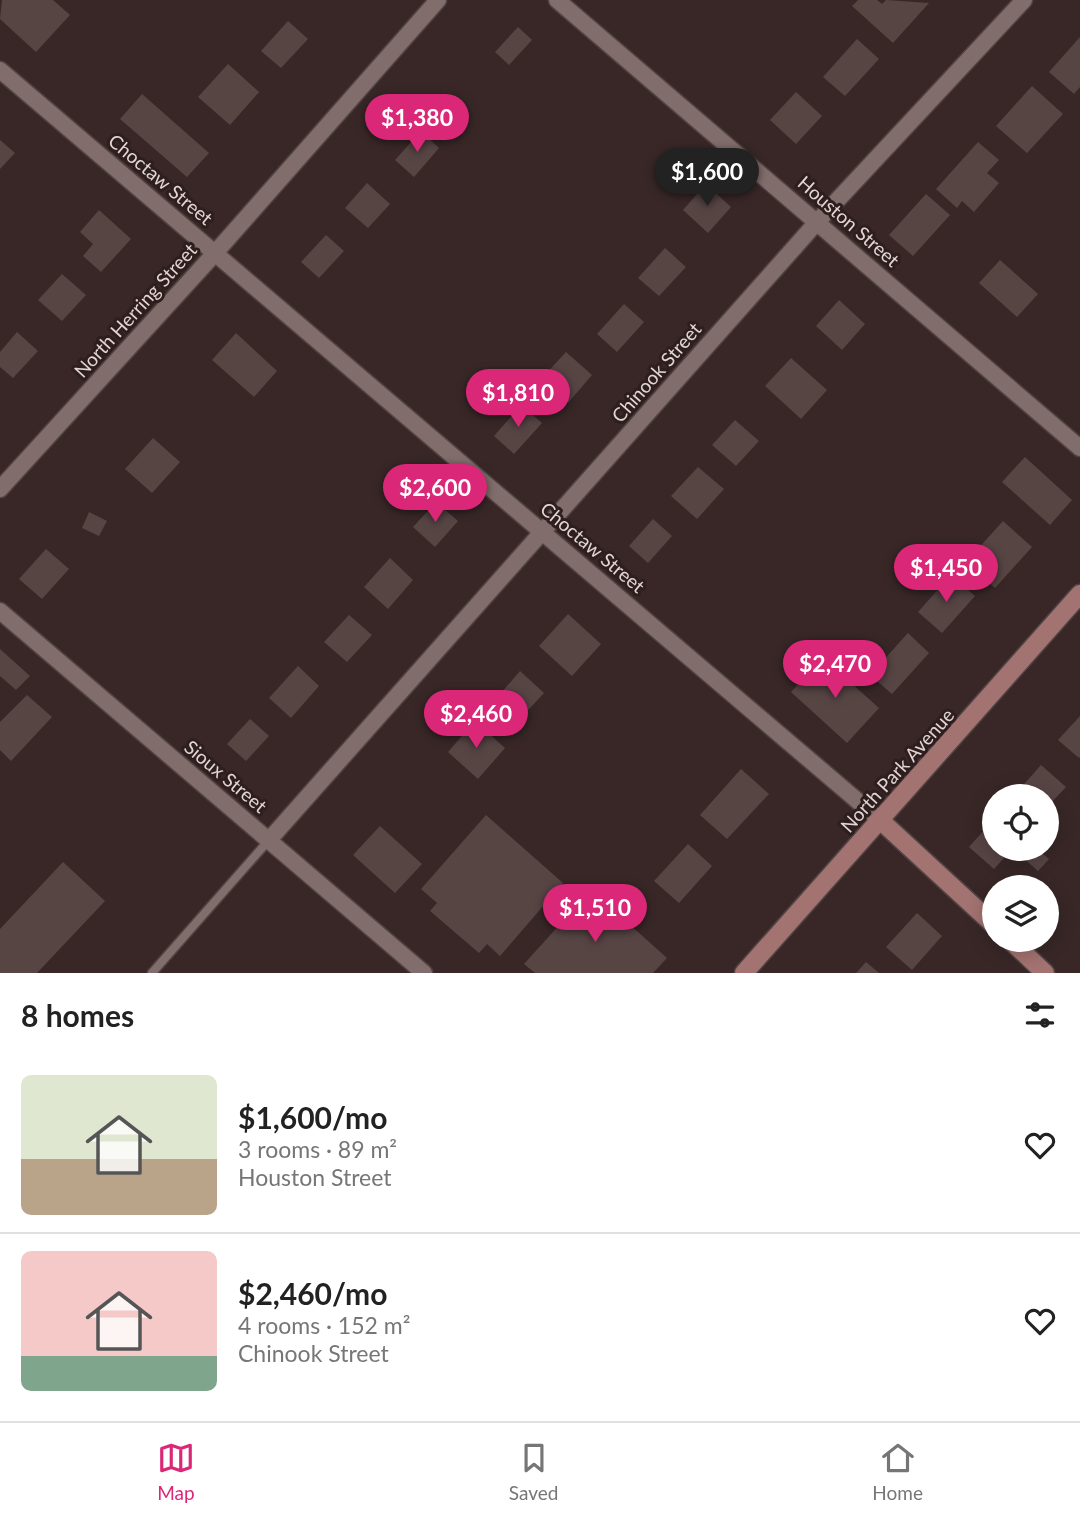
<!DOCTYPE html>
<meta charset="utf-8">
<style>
:root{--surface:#fff;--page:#f2f2f2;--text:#222;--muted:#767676;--line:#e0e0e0;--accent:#db2777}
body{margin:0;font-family:Lato,sans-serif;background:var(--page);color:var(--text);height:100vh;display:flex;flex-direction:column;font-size:26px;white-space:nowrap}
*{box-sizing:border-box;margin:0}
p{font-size:23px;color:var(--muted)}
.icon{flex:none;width:38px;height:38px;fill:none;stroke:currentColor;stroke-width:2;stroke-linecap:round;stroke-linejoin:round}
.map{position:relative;height:973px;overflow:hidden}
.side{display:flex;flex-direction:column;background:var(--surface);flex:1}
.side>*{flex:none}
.fabs{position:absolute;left:982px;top:784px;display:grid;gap:14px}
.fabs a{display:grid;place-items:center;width:77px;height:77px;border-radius:50%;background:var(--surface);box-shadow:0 4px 18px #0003;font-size:35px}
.price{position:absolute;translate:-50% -60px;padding:0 16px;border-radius:24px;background:var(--accent);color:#fff;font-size:23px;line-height:46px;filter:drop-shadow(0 2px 4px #0008)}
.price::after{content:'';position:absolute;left:50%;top:42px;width:21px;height:16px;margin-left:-10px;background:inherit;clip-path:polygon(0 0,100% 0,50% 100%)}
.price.selected{background:#222;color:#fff}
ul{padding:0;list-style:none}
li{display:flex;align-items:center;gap:21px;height:175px;padding:0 21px}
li+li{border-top:2px solid var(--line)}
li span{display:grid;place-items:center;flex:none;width:196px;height:140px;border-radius:10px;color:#555}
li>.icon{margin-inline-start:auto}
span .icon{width:84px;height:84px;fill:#fffc;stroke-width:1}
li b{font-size:30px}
h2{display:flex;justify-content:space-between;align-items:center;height:84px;padding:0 21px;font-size:30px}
.tabs{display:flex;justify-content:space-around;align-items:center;height:98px;border-top:2px solid var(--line);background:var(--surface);font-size:19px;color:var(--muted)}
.tabs a{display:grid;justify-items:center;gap:4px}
.tabs .selected{color:var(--accent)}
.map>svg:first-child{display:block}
.building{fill:#574544}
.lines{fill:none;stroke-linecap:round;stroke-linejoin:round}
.lane-casing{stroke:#514343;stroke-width:11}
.street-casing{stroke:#514343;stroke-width:19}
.secondary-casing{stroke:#514343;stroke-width:21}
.lane{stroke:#816d6c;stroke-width:8}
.street{stroke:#816d6c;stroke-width:16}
.secondary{stroke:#a37371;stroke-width:18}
.labels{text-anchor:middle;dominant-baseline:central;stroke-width:6;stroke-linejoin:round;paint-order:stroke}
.street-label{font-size:19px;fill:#e1d5d5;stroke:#2e1e1d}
</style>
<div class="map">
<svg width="1080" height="973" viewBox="0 0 1080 973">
<rect width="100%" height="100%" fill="#392727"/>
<!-- building -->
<g class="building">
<path d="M2,0H53L70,15L36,52L0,19Z"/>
<path d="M858,0H877L882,4L886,0L929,3L893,43L852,6Z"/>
<path d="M288,21L308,39L281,68L261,51Z"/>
<path d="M518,27L532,40L509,65L495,52Z"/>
<path d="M1080,37V87L1074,94L1049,72Z"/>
<path d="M857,39L879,59L845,96L823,77Z"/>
<path d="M228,64L259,92L230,125L198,97Z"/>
<path d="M1032,86L1063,114L1027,153L996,126Z"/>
<path d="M796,92L822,116L796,144L770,120Z"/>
<path d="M142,94L209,153L187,177L120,119Z"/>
<path d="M421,131L439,148L414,177L395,160Z"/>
<path d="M0,140L15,153L0,169Z"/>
<path d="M978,142L999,160L987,173L999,183L974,212L962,201L957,208L936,189Z"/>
<path d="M367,183L390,204L368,228L345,208Z"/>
<path d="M706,184L731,207L708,233L683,210Z"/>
<path d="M926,194L950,215L913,256L889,235Z"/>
<path d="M99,210L131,239L101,272L83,256L93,244L80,232Z"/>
<path d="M326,235L344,251L319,278L301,262Z"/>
<path d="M665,248L686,267L659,296L638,278Z"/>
<path d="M1000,260L1038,294L1017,317L979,283Z"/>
<path d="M62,274L86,295L62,321L38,300Z"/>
<path d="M839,300L865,324L842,350L816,326Z"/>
<path d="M624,304L644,322L617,352L597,334Z"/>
<path d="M17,332L38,351L13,378L0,367V352Z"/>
<path d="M236,333L277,371L254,397L212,360Z"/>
<path d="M566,352L592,375L568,403L541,379Z"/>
<path d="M791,358L827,390L801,419L765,386Z"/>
<path d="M521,405L542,423L514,454L494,436Z"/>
<path d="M735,420L759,441L736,466L712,445Z"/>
<path d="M153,438L180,462L152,493L125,469Z"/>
<path d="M1025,457L1072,500L1050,525L1002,482Z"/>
<path d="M698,467L724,489L697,519L671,496Z"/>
<path d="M436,502L458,521L435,547L413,527Z"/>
<path d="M89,512L107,521L99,536L82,528Z"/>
<path d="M653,519L672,536L648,563L629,546Z"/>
<path d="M1003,521L1032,547L995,588L966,562Z"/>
<path d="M46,549L69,569L42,599L19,579Z"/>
<path d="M390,558L413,580L388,609L364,587Z"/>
<path d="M951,575L975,596L942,633L918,612Z"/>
<path d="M568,614L601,644L572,676L539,646Z"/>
<path d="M349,615L372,635L347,662L324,642Z"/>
<path d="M908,633L929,653L892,694L870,675Z"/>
<path d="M0,649L30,676L16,690L0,676Z"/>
<path d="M823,658L879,708L847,743L791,692Z"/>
<path d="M298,666L319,686L291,718L269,698Z"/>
<path d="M520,671L544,693L518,721L495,700Z"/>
<path d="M27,695L52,717L11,761L0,750V722Z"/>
<path d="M1080,716V757L1079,758L1058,740Z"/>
<path d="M250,719L269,736L246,761L227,744Z"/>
<path d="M475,721L505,748L478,779L448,752Z"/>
<path d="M1041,765L1066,787L1046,808V796H1021L1017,792Z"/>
<path d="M741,769L769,794L727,839L700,815Z"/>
<path d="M486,815L563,883L500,956L487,944L479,953L430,911L437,903L421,889Z"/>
<path d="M994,819V849H1012L994,869L969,847Z"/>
<path d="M380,826L422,864L395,893L353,855Z"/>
<path d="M688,844L712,866L679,903L654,881Z"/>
<path d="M1013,849H1037L1049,859L1038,871Z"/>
<path d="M63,862L105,901L37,973H0V929Z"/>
<path d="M591,890L667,958L653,973H535L524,964Z"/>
<path d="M917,913L942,936L912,970L886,947Z"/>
<path d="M866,962L879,973H856Z"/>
</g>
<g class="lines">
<defs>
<path id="lane" d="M152,973L269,840"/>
<g id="street">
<path d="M557,0L1080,448"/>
<path d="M0,70L880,820"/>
<path d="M0,489L216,252L438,0"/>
<path d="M0,611L424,973"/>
<path d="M269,840L817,222L1024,0"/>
</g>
<g id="secondary">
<path d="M880,820L994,925"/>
<path d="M1010,940L1045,973"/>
<path d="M744,973L1080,594"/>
</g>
</defs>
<!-- lane casing -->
<use href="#lane" class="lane-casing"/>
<!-- street casing -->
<use href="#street" class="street-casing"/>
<!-- secondary casing -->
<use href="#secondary" class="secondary-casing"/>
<!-- lane -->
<use href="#lane" class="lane"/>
<!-- street -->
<use href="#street" class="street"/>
<!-- secondary -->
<use href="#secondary" class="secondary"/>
</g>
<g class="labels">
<!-- street labels -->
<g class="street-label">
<text transform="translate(161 179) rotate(40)">Choctaw Street</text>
<text transform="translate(849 221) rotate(41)">Houston Street</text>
<text transform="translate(135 310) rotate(-48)">North Herring Street</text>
<text transform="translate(656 372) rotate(-49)">Chinook Street</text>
<text transform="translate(593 547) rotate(40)">Choctaw Street</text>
<text transform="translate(897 770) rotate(-48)">North Park Avenue</text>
<text transform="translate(226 776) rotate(40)">Sioux Street</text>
</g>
</g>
</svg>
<div class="fabs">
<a><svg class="icon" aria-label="locate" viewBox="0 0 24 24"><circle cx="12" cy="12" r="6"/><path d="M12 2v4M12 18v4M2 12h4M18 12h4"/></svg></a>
<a><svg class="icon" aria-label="layers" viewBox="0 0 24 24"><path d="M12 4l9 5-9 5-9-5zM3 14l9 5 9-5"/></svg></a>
</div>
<b class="price" style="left:417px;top:154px">$1,380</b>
<b class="price selected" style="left:707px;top:208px">$1,600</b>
<b class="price" style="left:518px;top:429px">$1,810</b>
<b class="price" style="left:435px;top:524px">$2,600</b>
<b class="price" style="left:946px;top:604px">$1,450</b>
<b class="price" style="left:835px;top:700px">$2,470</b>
<b class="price" style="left:476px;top:750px">$2,460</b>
<b class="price" style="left:595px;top:944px">$1,510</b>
</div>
<section class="side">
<h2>8 homes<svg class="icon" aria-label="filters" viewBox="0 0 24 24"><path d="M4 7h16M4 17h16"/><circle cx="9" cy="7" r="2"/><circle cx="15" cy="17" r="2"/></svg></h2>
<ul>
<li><span style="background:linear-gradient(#dfe7d0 60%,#b9a48a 0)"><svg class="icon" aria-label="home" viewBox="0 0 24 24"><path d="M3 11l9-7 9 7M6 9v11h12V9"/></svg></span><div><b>$1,600/mo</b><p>3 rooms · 89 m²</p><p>Houston Street</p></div><svg class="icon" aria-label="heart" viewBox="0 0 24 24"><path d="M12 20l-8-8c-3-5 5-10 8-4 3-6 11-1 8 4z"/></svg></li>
<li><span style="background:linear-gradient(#f6c9c9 75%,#7fa58c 0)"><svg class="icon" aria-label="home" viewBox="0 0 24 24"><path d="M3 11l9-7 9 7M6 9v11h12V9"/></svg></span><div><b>$2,460/mo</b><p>4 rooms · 152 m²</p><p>Chinook Street</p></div><svg class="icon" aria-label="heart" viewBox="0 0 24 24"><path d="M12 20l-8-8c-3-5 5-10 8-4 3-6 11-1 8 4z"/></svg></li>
</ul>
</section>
<nav class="tabs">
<a class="selected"><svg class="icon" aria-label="map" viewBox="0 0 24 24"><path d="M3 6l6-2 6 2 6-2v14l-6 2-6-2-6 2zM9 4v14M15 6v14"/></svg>Map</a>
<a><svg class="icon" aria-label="saved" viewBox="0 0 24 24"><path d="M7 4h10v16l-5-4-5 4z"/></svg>Saved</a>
<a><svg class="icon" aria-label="home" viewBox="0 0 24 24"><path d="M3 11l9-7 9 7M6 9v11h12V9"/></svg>Home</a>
</nav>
